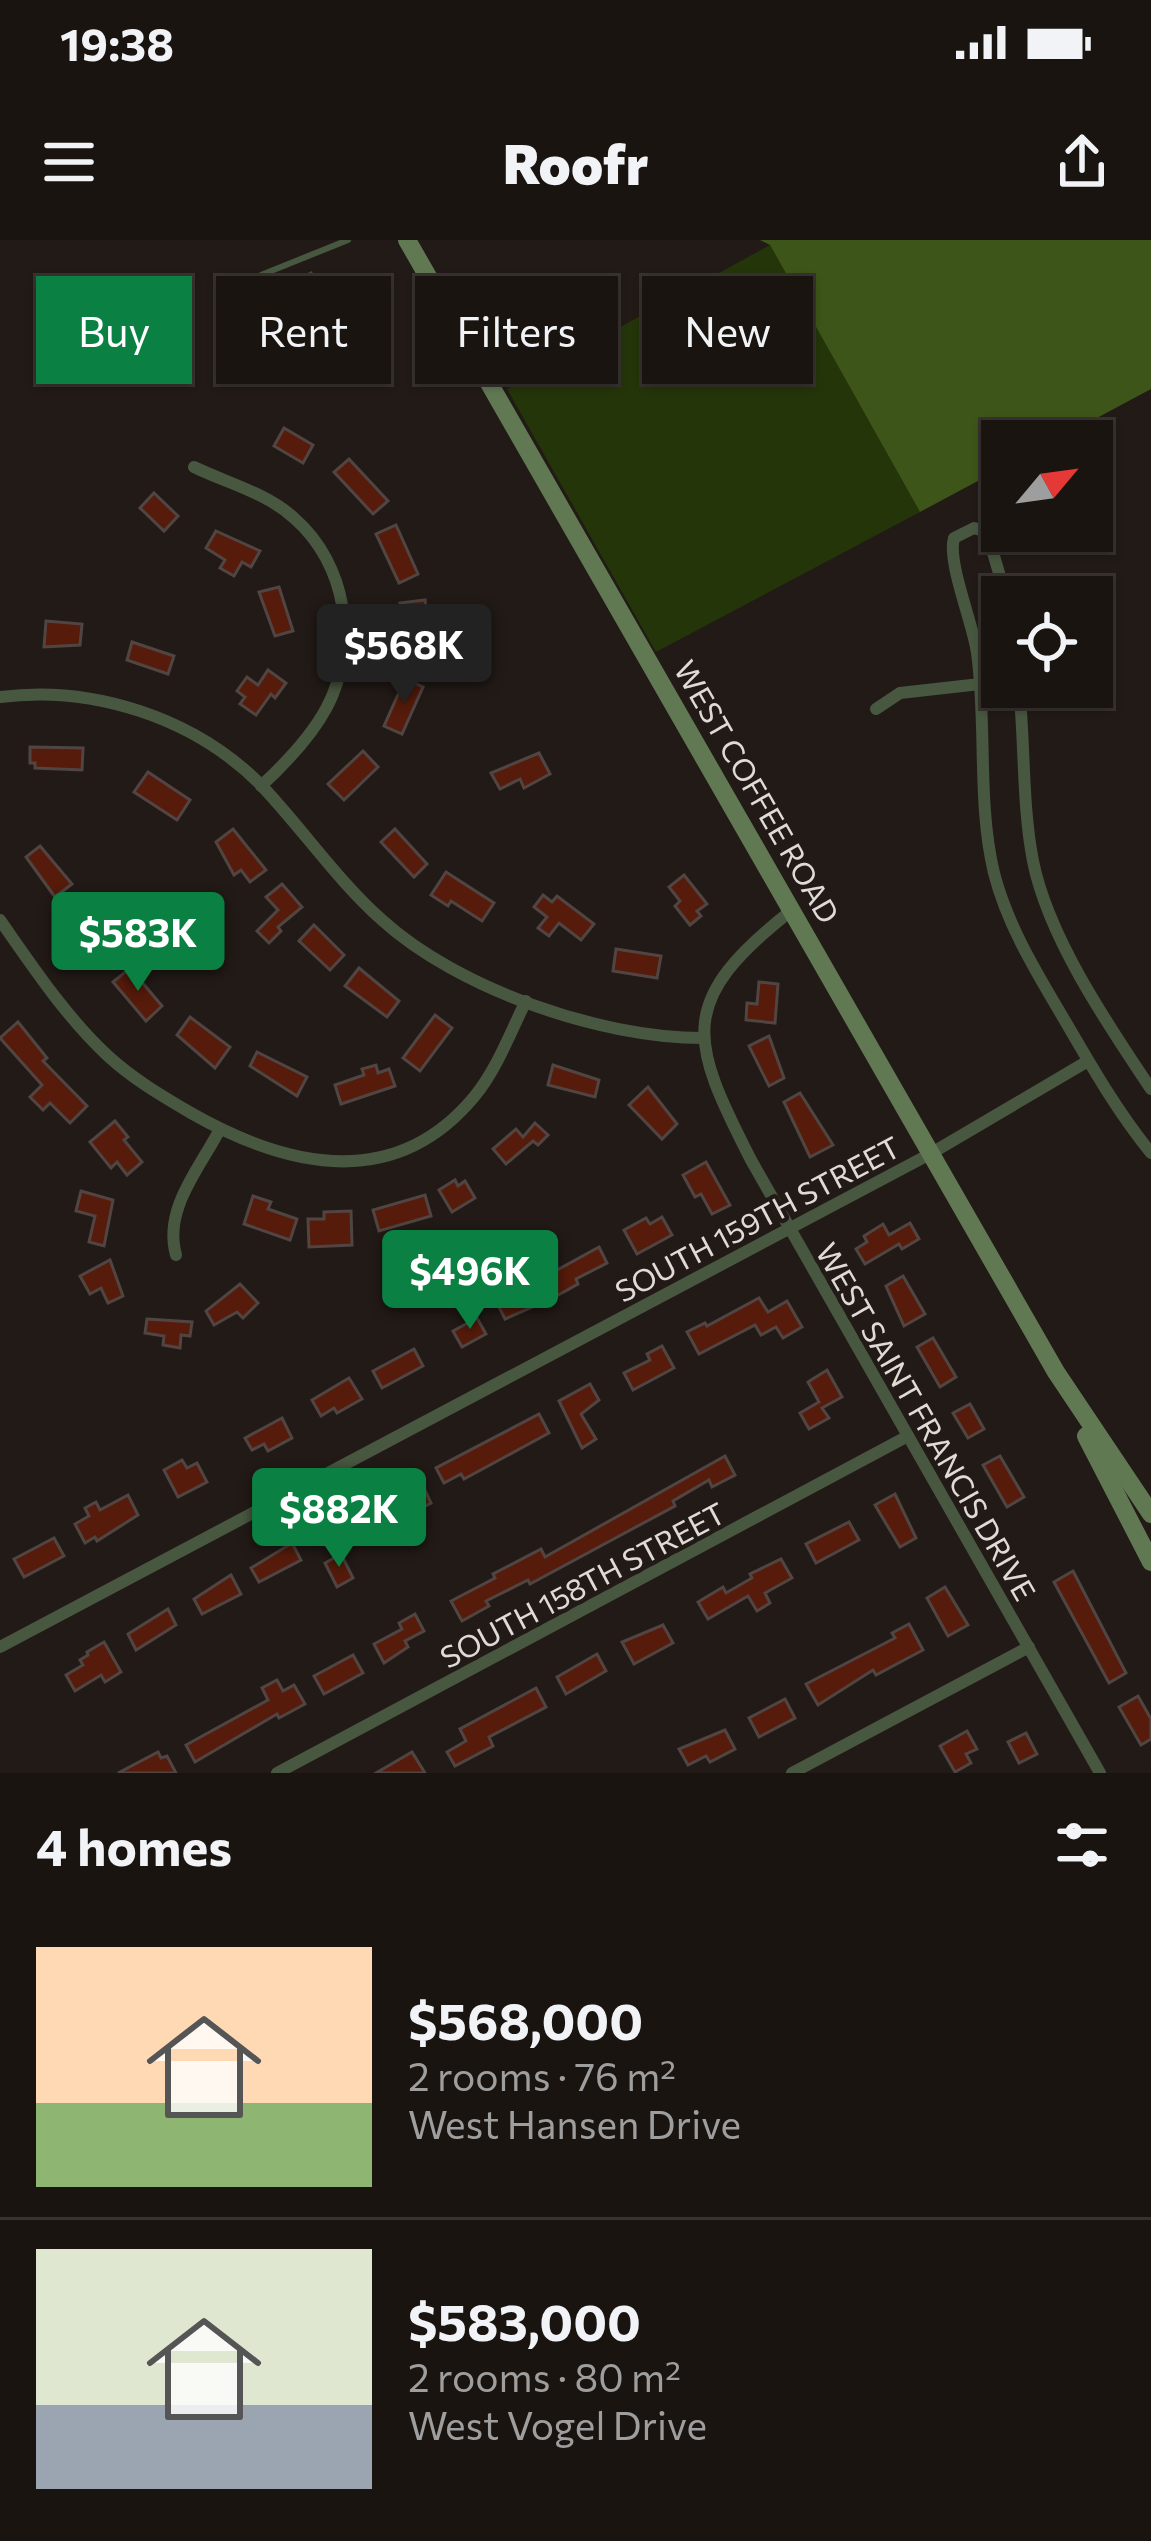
<!DOCTYPE html>
<meta charset="utf-8">
<style>
:root{--surface:#1a1410;--page:#27211e;--text:#f1f3f6;--muted:#9f9e9f;--line:#383330;--accent:#0b8043}
body{margin:0;font-family:Commissioner,sans-serif;background:var(--page);color:var(--text);height:100vh;display:flex;flex-direction:column;font-size:45px;white-space:nowrap}
*{box-sizing:border-box;margin:0}
p{font-size:39px;color:var(--muted)}
.icon{flex:none;width:66px;height:66px;fill:none;stroke:currentColor;stroke-width:2;stroke-linecap:round;stroke-linejoin:round}
.map{position:relative;height:1533px;overflow:hidden}
.sheet{display:flex;flex-direction:column;background:var(--surface);flex:1}
.sheet>*{flex:none}
.banner{position:absolute;left:36px;top:36px;width:1080px;height:108px;display:flex;gap:24px}
.needle{width:78px;rotate:61deg}
.controls{position:absolute;left:981px;top:180px;display:grid;gap:24px}
.controls a{display:grid;place-items:center;width:132px;height:132px;border-radius:0px;background:var(--surface);box-shadow:0 3px 9px #0004,0 0 0 3px var(--line);font-size:60px}
.price{position:absolute;translate:-50% -102px;padding:0 27px;border-radius:12px;background:var(--accent);color:#fff;font-size:39px;line-height:78px;filter:drop-shadow(0 3px 6px #0008)}
.price::after{content:'';position:absolute;left:50%;top:72px;width:36px;height:27px;margin-left:-18px;background:inherit;clip-path:polygon(0 0,100% 0,50% 100%)}
.price.on{background:#222;color:#fff}
ul{padding:0;list-style:none}
li{display:flex;align-items:center;gap:36px;height:300px;padding:0 36px}
li+li{border-top:3px solid var(--line)}
li span{display:grid;place-items:center;flex:none;width:336px;height:240px;border-radius:0px;color:#555}
li>.icon{margin-inline-start:auto}
span .icon{width:144px;height:144px;fill:#fffc;stroke-width:1}
li b{font-size:51px}
h2{display:flex;justify-content:space-between;align-items:center;height:144px;padding:0 36px;font-size:51px}
.tag{padding:0 42px;border-radius:0px;background:var(--surface);box-shadow:0 3px 9px #0004,0 0 0 3px var(--line);font-size:42px;line-height:108px}
.tag.on{background:var(--accent);color:#fff}
.status{display:flex;justify-content:space-between;align-items:center;height:84px;padding:0 60px;background:var(--surface);direction:ltr}
.status svg{height:33px;fill:currentColor}
header{display:flex;justify-content:space-between;align-items:center;height:156px;padding:0 36px;background:var(--surface);font-size:54px;font-weight:800}
.map>svg:first-child{display:block}
.green{fill:#24350a}
.forest{fill:#3d5518}
.building{fill:#561b0a;stroke:#504542;stroke-width:3}
.lines{fill:none;stroke-linecap:round;stroke-linejoin:round}
.lane{stroke:#485740;stroke-width:6}
.street{stroke:#485740;stroke-width:12}
.secondary{stroke:#617953;stroke-width:18}
.labels{text-anchor:middle;dominant-baseline:central;stroke-width:9;stroke-linejoin:round;paint-order:stroke}
.street-label{font-size:30px;fill:#e1dbd8;stroke:#221a16}
</style>
<div class="status"><b>19:38</b><svg viewBox="0 0 49 12"><path d="M0 12V9h3v3zM5 12V6h3v6zM10 12V3h3v9zM15 12V0h3v12zM26 1h20v11H26zM47 4h2v5h-2z"/></svg></div>
<header><svg class="icon" aria-label="menu" viewBox="0 0 24 24"><path d="M4 6h16M4 12h16M4 18h16"/></svg>Roofr<svg class="icon" aria-label="share" viewBox="0 0 24 24"><path d="M12 15V3M7 8l5-5 5 5M5 13v7h14v-7"/></svg></header>
<div class="map">
<svg width="1151" height="1533" viewBox="0 0 1151 1533">
<rect width="100%" height="100%" fill="#221a16"/>
<!-- green -->
<path class="green" d="M770,5L920,272L656,412L507,149Z"/>
<!-- forest -->
<path class="forest" d="M760,0H1151V149L1054,201H1002V228L920,272L770,5Z"/>
<!-- building -->
<g class="building">
<path d="M311,33L319,50L297,62L288,45Z"/>
<path d="M288,92L297,108L316,97L323,111L301,123L297,117L285,124L282,118L277,121L267,104Z"/>
<path d="M284,188L313,205L303,223L274,206Z"/>
<path d="M349,219L388,261L373,274L334,232Z"/>
<path d="M154,253L178,276L164,291L140,268Z"/>
<path d="M396,285L418,334L399,343L376,294Z"/>
<path d="M216,291L260,311L251,327L242,322L234,336L220,328L225,320L206,308Z"/>
<path d="M279,347L293,391L275,396L259,352Z"/>
<path d="M425,360L431,404L406,407L400,363Z"/>
<path d="M46,381L82,384L80,405L44,407Z"/>
<path d="M132,402L174,416L168,434L127,420Z"/>
<path d="M268,430L286,443L275,458L271,454L256,475L240,464L245,457L237,451L247,437L258,445Z"/>
<path d="M405,439L423,447L402,494L384,486Z"/>
<path d="M30,507L83,508L82,530L35,528V523H30Z"/>
<path d="M363,511L378,527L344,560L328,544Z"/>
<path d="M539,513L550,534L524,548L520,539L500,549L491,533Z"/>
<path d="M148,532L190,560L177,580L134,552Z"/>
<path d="M233,589L266,630L250,642L241,630L234,635L216,602Z"/>
<path d="M395,589L427,624L414,637L381,602Z"/>
<path d="M40,606L72,644L55,657L26,617Z"/>
<path d="M446,632L494,663L482,681L451,661L448,666L431,655Z"/>
<path d="M684,635L707,664L697,671L701,676L690,685L675,666L680,661L669,647Z"/>
<path d="M282,644L302,667L278,687L281,691L269,703L257,691L278,670L266,657Z"/>
<path d="M543,655L552,662L557,656L594,684L581,700L559,683L549,696L538,688L547,677L534,667Z"/>
<path d="M87,661L111,702L92,714L68,674Z"/>
<path d="M314,685L344,715L330,730L299,701Z"/>
<path d="M616,709L661,716L657,738L613,731Z"/>
<path d="M130,728L162,766L146,781L113,742Z"/>
<path d="M359,728L399,761L387,777L345,746Z"/>
<path d="M759,742L778,744L775,783L746,780L747,763L757,764Z"/>
<path d="M435,775L452,788L420,831L403,818Z"/>
<path d="M190,777L230,807L215,828L177,795Z"/>
<path d="M18,782L47,818L43,821L87,866L70,883L50,863L43,870L30,857L42,845L0,798Z"/>
<path d="M769,796L784,838L769,846L749,806Z"/>
<path d="M257,812L307,837L297,856L250,826Z"/>
<path d="M376,825L378,833L389,829L395,846L341,864L335,845L364,835L362,829Z"/>
<path d="M553,825L599,840L595,857L548,845Z"/>
<path d="M648,847L677,884L662,899L629,865Z"/>
<path d="M800,853L833,905L810,917L784,862Z"/>
<path d="M115,881L128,897L124,900L142,922L127,935L117,922L111,928L90,902Z"/>
<path d="M535,883L548,895L538,905L533,901L506,924L493,909L516,889L523,897Z"/>
<path d="M706,922L730,965L712,974L701,954L695,957L683,935Z"/>
<path d="M455,940L458,946L465,941L475,958L452,972L439,950Z"/>
<path d="M81,951L113,960L104,1006L89,1002L95,976L76,971Z"/>
<path d="M425,955L431,976L379,991L373,970Z"/>
<path d="M253,956L271,962L268,969L297,979L290,1000L244,984Z"/>
<path d="M351,971L352,1005L309,1007L308,979H324V972Z"/>
<path d="M662,977L672,995L637,1014L624,990L646,978L650,984Z"/>
<path d="M910,983L919,999L902,1009L899,1004L865,1024L856,1009L867,1002L864,996L883,984L889,995Z"/>
<path d="M599,1007L607,1023L576,1039L578,1044L551,1059L505,1079L497,1063L518,1052L514,1044L524,1039L528,1046Z"/>
<path d="M110,1020L123,1056L108,1063L101,1048L90,1054L80,1036Z"/>
<path d="M903,1036L925,1074L904,1086L886,1046Z"/>
<path d="M240,1044L258,1063L243,1078L237,1072L214,1085L206,1071Z"/>
<path d="M759,1058L768,1072L787,1061L802,1087L783,1098L776,1087L761,1095L755,1085L699,1114L687,1092L705,1083L707,1086Z"/>
<path d="M477,1078L486,1094L462,1107L453,1091Z"/>
<path d="M147,1079L192,1082L190,1096L181,1095L180,1108L163,1105L164,1096L145,1093Z"/>
<path d="M933,1098L956,1137L940,1147L917,1107Z"/>
<path d="M662,1106L674,1128L633,1150L624,1133L650,1120L647,1114Z"/>
<path d="M414,1109L423,1126L382,1148L373,1131Z"/>
<path d="M827,1130L842,1157L822,1168L829,1178L809,1189L800,1173L819,1162L808,1142Z"/>
<path d="M349,1138L362,1159L337,1173L334,1168L321,1176L312,1160Z"/>
<path d="M590,1144L599,1160L581,1174L596,1199L582,1208L559,1161Z"/>
<path d="M970,1164L984,1189L968,1198L953,1173Z"/>
<path d="M539,1174L549,1193L464,1239L461,1234L444,1243L436,1228Z"/>
<path d="M282,1178L292,1198L268,1211L264,1204L252,1210L245,1198Z"/>
<path d="M725,1216L735,1235L712,1247L709,1240L673,1261L675,1266L530,1344L528,1340L486,1361L489,1366L462,1381L451,1361L495,1338L493,1334L541,1309L545,1317Z"/>
<path d="M1000,1216L1024,1257L1007,1267L983,1225Z"/>
<path d="M182,1220L187,1228L197,1223L207,1242L178,1257L164,1230Z"/>
<path d="M401,1246L406,1255L423,1246L431,1263L395,1282L378,1258Z"/>
<path d="M895,1254L916,1298L900,1307L875,1265Z"/>
<path d="M128,1255L138,1275L97,1301L95,1297L85,1303L75,1284L89,1276L85,1268L96,1262L100,1270Z"/>
<path d="M355,1270L365,1289L339,1303L329,1284Z"/>
<path d="M849,1282L859,1300L816,1323L806,1304Z"/>
<path d="M54,1298L64,1316L24,1337L14,1319Z"/>
<path d="M292,1303L301,1320L259,1342L251,1328Z"/>
<path d="M341,1314L353,1338L337,1347L325,1323Z"/>
<path d="M781,1319L792,1338L765,1353L770,1363L757,1371L748,1356L708,1379L698,1362L723,1347L726,1353L752,1338L750,1334Z"/>
<path d="M1073,1331L1126,1433L1109,1443L1054,1342Z"/>
<path d="M231,1335L241,1354L202,1374L194,1359Z"/>
<path d="M945,1347L968,1385L948,1396L927,1358Z"/>
<path d="M168,1369L176,1385L136,1410L128,1394Z"/>
<path d="M415,1374L424,1391L405,1401L408,1407L384,1423L374,1404L402,1389L399,1383Z"/>
<path d="M909,1384L923,1410L876,1435L873,1430L818,1465L806,1444L895,1398L892,1393Z"/>
<path d="M663,1385L673,1403L634,1424L622,1402Z"/>
<path d="M104,1402L121,1432L105,1442L101,1435L75,1451L66,1435L83,1425L80,1420L88,1415L87,1412Z"/>
<path d="M597,1414L606,1431L566,1454L557,1437Z"/>
<path d="M353,1415L363,1433L324,1454L314,1436Z"/>
<path d="M277,1440L283,1451L294,1445L305,1464L279,1478L277,1474L195,1522L186,1505L268,1460L262,1448Z"/>
<path d="M536,1448L546,1467L489,1497L493,1506L455,1526L447,1512L466,1501L460,1489Z"/>
<path d="M1138,1456L1151,1479V1499L1141,1505L1119,1467Z"/>
<path d="M785,1459L795,1478L759,1497L749,1478Z"/>
<path d="M725,1490L735,1509L710,1522L706,1516L688,1525L679,1509Z"/>
<path d="M967,1491L977,1509L966,1514L971,1523L955,1532L940,1506Z"/>
<path d="M1026,1493L1037,1514L1019,1523L1008,1502Z"/>
<path d="M158,1512L161,1518L167,1516L176,1533H118Z"/>
<path d="M412,1512L425,1533H376Z"/>
</g>
<g class="lines">
<!-- lane -->
<path class="lane" d="M261,35L348,0"/>
<!-- street -->
<g class="street">
<path d="M194,227C227,243 267,253 294,278C347,324 359,405 327,467C311,497 286,523 261,546"/>
<path d="M1006,357L987,292L974,288L954,298C947,322 973,383 977,413C987,485 977,563 994,633C1007,684 1035,730 1061,774C1089,822 1116,870 1151,913"/>
<path d="M1019,447C1025,505 1022,564 1033,621C1048,697 1108,785 1151,849"/>
<path d="M0,457C92,445 193,477 260,544C302,588 336,639 382,680C458,749 600,798 703,798"/>
<path d="M876,469L900,453L980,444"/>
<path d="M792,670C676,761 689,799 751,920L1100,1533"/>
<path d="M0,680C33,727 66,777 108,816C133,839 162,856 191,873C286,927 394,953 474,857C497,829 510,793 526,761"/>
<path d="M176,1015C163,969 200,928 220,889"/>
<path d="M0,1407L930,914L1088,821"/>
<path d="M277,1533L908,1196"/>
<path d="M792,1533L1029,1407"/>
</g>
<!-- secondary -->
<g class="secondary">
<path d="M407,0L1056,1132L1151,1274"/>
<path d="M1086,1196L1151,1322"/>
</g>
</g>
<g class="labels">
<!-- street labels -->
<g class="street-label">
<text transform="translate(758 551) rotate(60)">WEST COFFEE ROAD</text>
<text transform="translate(757 978) rotate(-28)">SOUTH 159TH STREET</text>
<text transform="translate(927 1181) rotate(60)">WEST SAINT FRANCIS DRIVE</text>
<text transform="translate(582 1344) rotate(-28)">SOUTH 158TH STREET</text>
</g>
</g>
</svg>
<div class="controls">
<a><svg class="needle" viewBox="-14 -14 28 28"><path d="M0-13l5 13h-10z" fill="#e53935"/><path d="M0 13l5-13h-10z" fill="#9f9e9f"/></svg></a>
<a><svg class="icon" aria-label="locate" viewBox="0 0 24 24"><circle cx="12" cy="12" r="6"/><path d="M12 2v4M12 18v4M2 12h4M18 12h4"/></svg></a>
</div>
<b class="price on" style="left:404px;top:466px">$568K</b>
<b class="price" style="left:138px;top:754px">$583K</b>
<b class="price" style="left:470px;top:1092px">$496K</b>
<b class="price" style="left:339px;top:1330px">$882K</b>
<div class="banner">
<a class="tag on">Buy</a>
<a class="tag">Rent</a>
<a class="tag">Filters</a>
<a class="tag">New</a>
</div>
</div>
<section class="sheet">
<h2>4 homes<svg class="icon" aria-label="filters" viewBox="0 0 24 24"><path d="M4 7h16M4 17h16"/><circle cx="9" cy="7" r="2"/><circle cx="15" cy="17" r="2"/></svg></h2>
<ul>
<li><span style="background:linear-gradient(#ffd9b3 65%,#8fb573 0)"><svg class="icon" aria-label="home" viewBox="0 0 24 24"><path d="M3 11l9-7 9 7M6 9v11h12V9"/></svg></span><div><b>$568,000</b><p>2 rooms · 76 m²</p><p>West Hansen Drive</p></div></li>
<li><span style="background:linear-gradient(#dfe7d0 65%,#9aa5b1 0)"><svg class="icon" aria-label="home" viewBox="0 0 24 24"><path d="M3 11l9-7 9 7M6 9v11h12V9"/></svg></span><div><b>$583,000</b><p>2 rooms · 80 m²</p><p>West Vogel Drive</p></div></li>
</ul>
</section>
